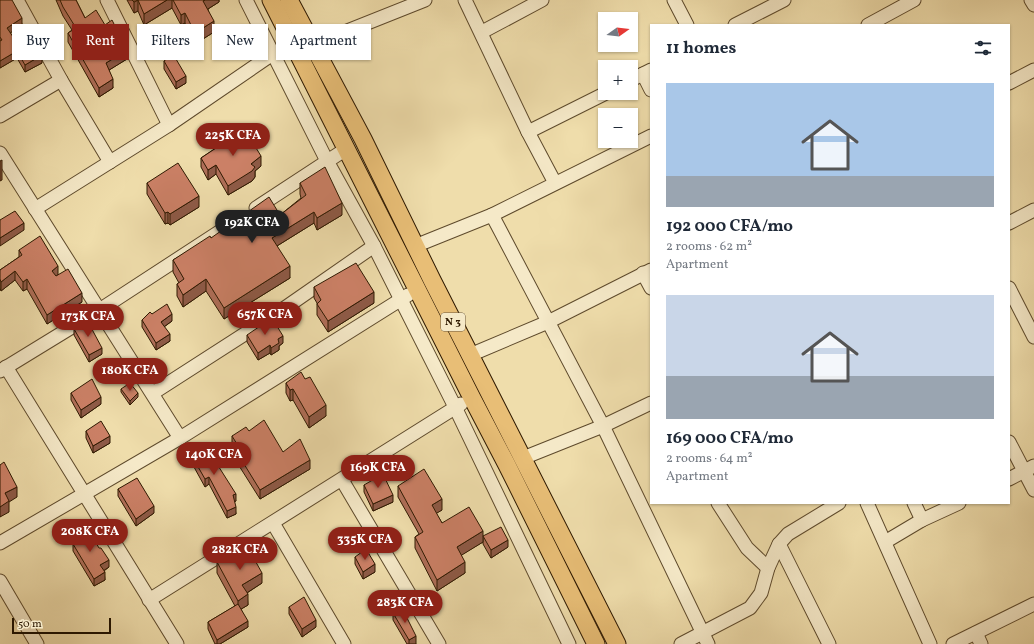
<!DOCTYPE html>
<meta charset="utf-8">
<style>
:root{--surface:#fff;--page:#f2f2f3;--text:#1f2937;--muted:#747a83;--accent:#8f2418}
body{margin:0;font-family:Vollkorn,serif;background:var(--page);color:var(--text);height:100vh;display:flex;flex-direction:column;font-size:15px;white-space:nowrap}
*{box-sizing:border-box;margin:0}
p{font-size:13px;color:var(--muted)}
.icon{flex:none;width:22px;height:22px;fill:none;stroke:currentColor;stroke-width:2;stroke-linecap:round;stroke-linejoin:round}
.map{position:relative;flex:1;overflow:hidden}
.drawer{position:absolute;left:650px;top:24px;width:360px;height:480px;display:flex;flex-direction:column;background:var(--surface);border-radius:0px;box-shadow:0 1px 3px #0004}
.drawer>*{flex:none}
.banner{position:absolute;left:12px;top:24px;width:380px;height:36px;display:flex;gap:8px}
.needle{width:26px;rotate:76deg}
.fabs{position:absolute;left:598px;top:12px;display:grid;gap:8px}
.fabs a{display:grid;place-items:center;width:40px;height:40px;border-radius:0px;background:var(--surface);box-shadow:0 1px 3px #0004;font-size:20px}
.scale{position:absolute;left:12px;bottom:10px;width:99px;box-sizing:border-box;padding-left:4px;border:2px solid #2e1901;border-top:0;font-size:11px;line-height:14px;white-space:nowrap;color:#2e1901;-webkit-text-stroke:3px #f5e9c8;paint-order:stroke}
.price{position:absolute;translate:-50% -34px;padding:0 9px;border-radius:14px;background:var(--accent);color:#fff;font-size:13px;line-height:26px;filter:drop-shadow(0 1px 2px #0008)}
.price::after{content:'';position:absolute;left:50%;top:24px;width:12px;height:9px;margin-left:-6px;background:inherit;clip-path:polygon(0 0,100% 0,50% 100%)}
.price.current{background:#222;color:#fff}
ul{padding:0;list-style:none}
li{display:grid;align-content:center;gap:8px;height:212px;padding:0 16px}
li span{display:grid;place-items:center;height:124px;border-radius:0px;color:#555}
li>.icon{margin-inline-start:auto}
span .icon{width:72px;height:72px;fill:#fffc;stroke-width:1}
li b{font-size:17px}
h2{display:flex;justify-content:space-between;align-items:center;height:48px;padding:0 16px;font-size:17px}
.chip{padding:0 14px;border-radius:0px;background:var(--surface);box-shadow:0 1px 3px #0004;font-size:14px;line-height:36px}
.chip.current{background:var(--accent);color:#fff}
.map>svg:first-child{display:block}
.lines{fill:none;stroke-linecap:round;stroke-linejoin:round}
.minor-casing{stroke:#5e4a2c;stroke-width:15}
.major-casing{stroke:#2e1901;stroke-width:19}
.minor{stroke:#f5e9c8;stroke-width:13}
.major{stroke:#e8be76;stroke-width:17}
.wall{fill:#af6e58;stroke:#2e1901}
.shaded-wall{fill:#8e5a47;stroke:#2e1901}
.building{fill:#cb8066;stroke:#2e1901}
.labels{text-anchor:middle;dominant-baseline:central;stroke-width:3;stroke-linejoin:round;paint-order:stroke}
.shield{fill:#f5e9c8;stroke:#6a573d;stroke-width:1}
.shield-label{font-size:11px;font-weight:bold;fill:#2e1901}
</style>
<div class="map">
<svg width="1034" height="644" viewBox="0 0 1034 644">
<rect width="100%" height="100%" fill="#efddab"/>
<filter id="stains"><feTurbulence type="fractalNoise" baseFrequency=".005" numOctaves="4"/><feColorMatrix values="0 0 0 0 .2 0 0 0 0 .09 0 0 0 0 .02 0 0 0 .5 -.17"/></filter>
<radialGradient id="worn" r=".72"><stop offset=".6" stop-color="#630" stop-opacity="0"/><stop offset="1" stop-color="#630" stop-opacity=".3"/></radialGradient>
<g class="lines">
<defs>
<g id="minor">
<path d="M17,0L61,80L110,162"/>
<path d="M107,0L169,125"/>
<path d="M246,0L327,161L374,246L455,407L569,644"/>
<path d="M465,0L528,132L555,183"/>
<path d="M674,0L687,25"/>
<path d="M1031,0L1034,5"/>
<path d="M735,25L784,0"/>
<path d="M868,25L914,0"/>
<path d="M482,32L542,0"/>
<path d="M312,45L425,0"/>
<path d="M643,74L651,90"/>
<path d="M631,80L651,70"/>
<path d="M1009,83L1034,70"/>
<path d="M0,116L61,80"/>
<path d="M528,132L606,93"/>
<path d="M0,153L180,438"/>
<path d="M256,208L346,149"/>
<path d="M35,209L169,125L274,53L292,44"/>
<path d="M492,215L603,426L708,644"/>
<path d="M1009,223L1034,210"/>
<path d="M415,246L492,215L651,136"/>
<path d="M643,273L651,288"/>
<path d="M1009,288L1034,337"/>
<path d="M470,355L548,322L651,270"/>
<path d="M6,367L177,644"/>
<path d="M0,371L98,311L236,221"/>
<path d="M153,393L279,312L374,246"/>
<path d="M1009,442L1034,490"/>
<path d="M523,458L603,426L651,403"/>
<path d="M1009,479L1034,466"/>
<path d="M342,480L439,644"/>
<path d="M718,503L747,548L768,568"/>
<path d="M867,503L930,644"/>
<path d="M914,503L922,520"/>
<path d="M273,523L344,644"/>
<path d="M885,542L922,520L959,503"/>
<path d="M0,543L180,438L408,295"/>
<path d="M779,544L829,644"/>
<path d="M0,581L37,644"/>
<path d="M149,600L461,404"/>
<path d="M976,633L981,644"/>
<path d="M681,644L750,608L761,593L768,568L779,544L788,534L839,503"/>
<path d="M953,644L1034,604"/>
</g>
<g id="major">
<path d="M271,0L472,398L507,465L596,644"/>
<path d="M289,0L363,139L432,280L617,644"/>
</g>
</defs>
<!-- minor casing -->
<use href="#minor" class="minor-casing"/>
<!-- major casing -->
<use href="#major" class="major-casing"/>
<!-- minor -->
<use href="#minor" class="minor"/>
<!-- major -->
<use href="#major" class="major"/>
</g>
<!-- wall -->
<g class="wall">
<path d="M0,0L22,25L10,33L20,47L42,63L25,72L17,58L0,68Z"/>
<path d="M56,0H76L85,18L127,59L109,70L113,88L99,97L68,42V33L72,30L63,16Z"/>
<path d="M127,0H219V2L208,9L214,32L195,44L185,23L181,25L172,8L144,25L138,11L134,13Z"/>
<path d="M164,61L186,83L176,89L164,69Z"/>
<path d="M222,137L261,166L255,171V177L252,181L228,195L216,174L208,180L201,167V158L222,144Z"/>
<path d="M147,183L199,207L170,225L168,223L165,224L147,194Z"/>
<path d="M300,183L342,215L317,230L314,223L277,246L290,278L224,319L206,291L183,307L177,296V284L179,283L173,272V260L211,238L280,215L301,198L300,194Z"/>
<path d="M19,250L58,275L82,302L47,324L27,289L23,291L15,280L1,291L0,288V270L19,257Z"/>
<path d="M314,287L374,303L328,332L317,315V303L314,298Z"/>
<path d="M152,314L172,321L164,327L170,341L156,350L142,327V320Z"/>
<path d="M74,329L102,354L89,362L74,335Z"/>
<path d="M247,335L283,343L279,346V350L271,355L270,353L258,360L247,342Z"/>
<path d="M305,379L326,416L309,428L293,400L290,401L286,393V383Z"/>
<path d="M121,389L138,397L130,405L121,392Z"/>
<path d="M71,393L101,404L81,418L71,400Z"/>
<path d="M86,431L110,443L93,453L86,438Z"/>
<path d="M249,431L283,452L310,469L260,499L236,461V452L232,446V436Z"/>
<path d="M189,451L214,465L236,501L234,502L236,514L227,518L209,484L205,487L189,458Z"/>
<path d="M364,485L393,502L373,511L364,492Z"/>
<path d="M398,486L442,510L436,513L442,523L483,542L461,555L465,573L437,591L415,548V537L419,534L398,497Z"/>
<path d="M118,489L154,513L136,526L118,496Z"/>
<path d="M74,535L109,567L104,571L105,580L94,586L73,551V544L74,542Z"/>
<path d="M483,536L508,547L491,558L483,544Z"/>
<path d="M355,557L375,572L363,579L355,564Z"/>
<path d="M217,562L262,583L247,593L248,605L241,609L248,627L220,644H215L208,629V622L235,606L217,573Z"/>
<path d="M289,607L316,627L302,637L289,614Z"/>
<path d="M393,613L416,644H407L393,620Z"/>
</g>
<!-- shaded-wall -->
<g class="shaded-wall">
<path d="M138,0V11L134,13V2Z"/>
<path d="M167,0H172V8L144,25V14Z"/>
<path d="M205,0H219V2L203,12V1Z"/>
<path d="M185,13V23L181,25V15Z"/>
<path d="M22,18V25L7,35V28Z"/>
<path d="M214,21V32L195,44V33Z"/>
<path d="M127,50V59L106,72V63Z"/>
<path d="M17,51V58L0,68V61Z"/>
<path d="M42,55V63L25,72V65Z"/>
<path d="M186,76V83L176,89V82Z"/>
<path d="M113,79V88L99,97V88Z"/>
<path d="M261,156V166L255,171V177L252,181L228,195V186L251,164Z"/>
<path d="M2,160V180L0,181V161Z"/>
<path d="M216,165V174L208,180V170Z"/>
<path d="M199,196V207L170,225V214Z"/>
<path d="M342,203V215L317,230V218Z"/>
<path d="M168,212V223L165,224V213Z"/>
<path d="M314,212V223L272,249V238Z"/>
<path d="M24,223V230L0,246V238Z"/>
<path d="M58,266V275L52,280V271Z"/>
<path d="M290,266V278L224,319V308Z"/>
<path d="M15,271V280L1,291V282Z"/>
<path d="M27,279V289L23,291V282Z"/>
<path d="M206,279V291L183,307V295Z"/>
<path d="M374,292V303L328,332V321Z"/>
<path d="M82,293V302L47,324V315Z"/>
<path d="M172,314V321L161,329V322Z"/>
<path d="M170,334V341L156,350V343Z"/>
<path d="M283,336V343L279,346V350L271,355V348L278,339Z"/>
<path d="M270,345V353L258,360V353Z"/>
<path d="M102,348V354L89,362V355Z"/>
<path d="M293,389V400L290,401V390Z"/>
<path d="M138,393V397L130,405V401Z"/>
<path d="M101,397V404L81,418V410Z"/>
<path d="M326,405V416L309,428V417Z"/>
<path d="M110,436V443L93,453V446Z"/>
<path d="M310,460V469L260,499V490Z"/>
<path d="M209,477V484L205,487V479Z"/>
<path d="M17,487V497L9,502V512L0,517V507L5,493Z"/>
<path d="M236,494V501L233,502V495Z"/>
<path d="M393,495V502L373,511V504Z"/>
<path d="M442,499V510L432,516V505Z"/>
<path d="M154,506V513L136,526V519Z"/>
<path d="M236,507V514L227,518V511Z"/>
<path d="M483,531V542L457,558V547Z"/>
<path d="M508,540V547L491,558V550Z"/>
<path d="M109,560V567L100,573V565Z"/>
<path d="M465,562V573L437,591V580Z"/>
<path d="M375,564V572L363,579V572Z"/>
<path d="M105,572V580L94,586V579Z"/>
<path d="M262,573V583L242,596V585Z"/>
<path d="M248,594V605L238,611V601Z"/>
<path d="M316,620V627L302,637V629Z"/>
<path d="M248,621V627L220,644H217V640Z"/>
<path d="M416,636V644H409V640Z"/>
</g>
<!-- building -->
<g class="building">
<path d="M0,0H12L22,18L7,28L20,47L34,40L42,55L25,65L17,51L0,61V41L2,40L0,37Z"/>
<path d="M60,0H76L85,18L96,10L105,25L112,20L127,50L106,63L113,79L99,88L68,33L76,28L63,7Z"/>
<path d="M132,0H167L144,14L138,0L134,2Z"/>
<path d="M173,0H205L203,1L214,21L195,33L185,13L181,15Z"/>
<path d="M173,54L186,76L176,82L164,61Z"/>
<path d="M245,130L261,156L251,164L255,167L252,171L228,186L216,165L208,170L201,158L225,142L222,137L233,131L236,136Z"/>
<path d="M178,163L199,196L170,214L168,212L165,213L147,183Z"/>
<path d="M325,167L342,203L317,218L314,212L272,238L290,266L224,308L206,279L183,295L177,284L184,279L173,260L210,236L211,238L269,197L280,215L306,195L300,183Z"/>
<path d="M15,211L24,223L0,238V220Z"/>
<path d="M40,236L58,266L52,271L56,276L68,269L82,293L47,315L27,279L23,282L15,271L1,282L0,279V270L22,255L19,250Z"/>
<path d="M356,263L374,292L328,321L317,304L321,300L314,287Z"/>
<path d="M167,304L172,314L161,322L170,334L156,343L142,320L150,312L152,314Z"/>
<path d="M272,318L283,336L278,339L279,343L271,348L270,345L258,353L247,335Z"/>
<path d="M87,320L102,348L89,355L74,329Z"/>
<path d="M301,372L305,379L310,377L326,405L309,417L293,389L290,390L286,383Z"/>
<path d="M92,379L101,397L81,410L71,393Z"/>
<path d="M130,383L138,393L130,401L121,389Z"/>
<path d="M264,420L283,452L300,439L310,460L260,490L236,451L240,449L232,436L246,427L249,431Z"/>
<path d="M101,421L110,436L93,446L86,431Z"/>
<path d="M202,444L214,465L217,464L236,494L233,495L236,507L227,511L209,477L205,479L189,451Z"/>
<path d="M4,462L17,487L5,493L9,501L0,507V465Z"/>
<path d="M424,469L442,499L432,505L442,523L469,507L483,531L457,547L465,562L437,580L415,537L423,532L398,486Z"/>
<path d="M383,474L393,495L373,504L364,485Z"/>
<path d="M137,478L154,506L136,519L118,489Z"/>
<path d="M87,527L99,548H101L109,560L100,565L105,572L94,579L73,544L77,540L74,535Z"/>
<path d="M501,527L508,540L491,550L483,536Z"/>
<path d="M247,546L262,573L242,585L248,594L238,601L217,562Z"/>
<path d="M366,549L375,564L363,572L355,557Z"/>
<path d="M304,597L316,620L302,629L289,607Z"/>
<path d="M238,604L248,621L217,640L208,622Z"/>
<path d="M402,608L416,636L409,640L393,613Z"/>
</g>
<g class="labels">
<!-- shield labels -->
<rect class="shield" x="441" y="313" width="24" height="18" rx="3"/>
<g class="shield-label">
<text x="453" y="322">N 3</text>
</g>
</g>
<rect width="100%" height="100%" filter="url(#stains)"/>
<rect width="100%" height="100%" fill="url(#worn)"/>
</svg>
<div class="fabs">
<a><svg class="needle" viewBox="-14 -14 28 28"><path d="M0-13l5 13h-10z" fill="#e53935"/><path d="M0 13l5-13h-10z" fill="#747a83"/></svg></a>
<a>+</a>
<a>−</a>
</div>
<div class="scale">50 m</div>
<b class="price" style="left:233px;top:157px">225K CFA</b>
<b class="price current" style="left:252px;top:244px">192K CFA</b>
<b class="price" style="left:265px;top:336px">657K CFA</b>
<b class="price" style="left:88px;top:338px">173K CFA</b>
<b class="price" style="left:130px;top:392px">180K CFA</b>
<b class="price" style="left:214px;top:476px">140K CFA</b>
<b class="price" style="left:378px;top:489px">169K CFA</b>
<b class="price" style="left:90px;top:553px">208K CFA</b>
<b class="price" style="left:365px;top:561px">335K CFA</b>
<b class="price" style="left:240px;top:571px">282K CFA</b>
<b class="price" style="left:405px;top:624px">283K CFA</b>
<div class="banner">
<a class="chip">Buy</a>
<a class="chip current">Rent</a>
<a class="chip">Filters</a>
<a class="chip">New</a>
<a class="chip">Apartment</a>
</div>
<section class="drawer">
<h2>11 homes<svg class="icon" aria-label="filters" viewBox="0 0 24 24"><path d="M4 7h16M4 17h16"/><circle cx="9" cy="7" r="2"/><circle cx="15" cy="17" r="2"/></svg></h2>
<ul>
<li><span style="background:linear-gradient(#a9c7e8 75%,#9aa5b1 0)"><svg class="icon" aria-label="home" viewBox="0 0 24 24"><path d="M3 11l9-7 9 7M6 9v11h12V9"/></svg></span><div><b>192 000 CFA/mo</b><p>2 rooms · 62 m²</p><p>Apartment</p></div></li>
<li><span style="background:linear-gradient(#c9d6e8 65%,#9aa5b1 0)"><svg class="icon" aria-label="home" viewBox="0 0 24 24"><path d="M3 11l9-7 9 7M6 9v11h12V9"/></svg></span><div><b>169 000 CFA/mo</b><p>2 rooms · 64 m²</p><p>Apartment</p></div></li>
</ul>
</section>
</div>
